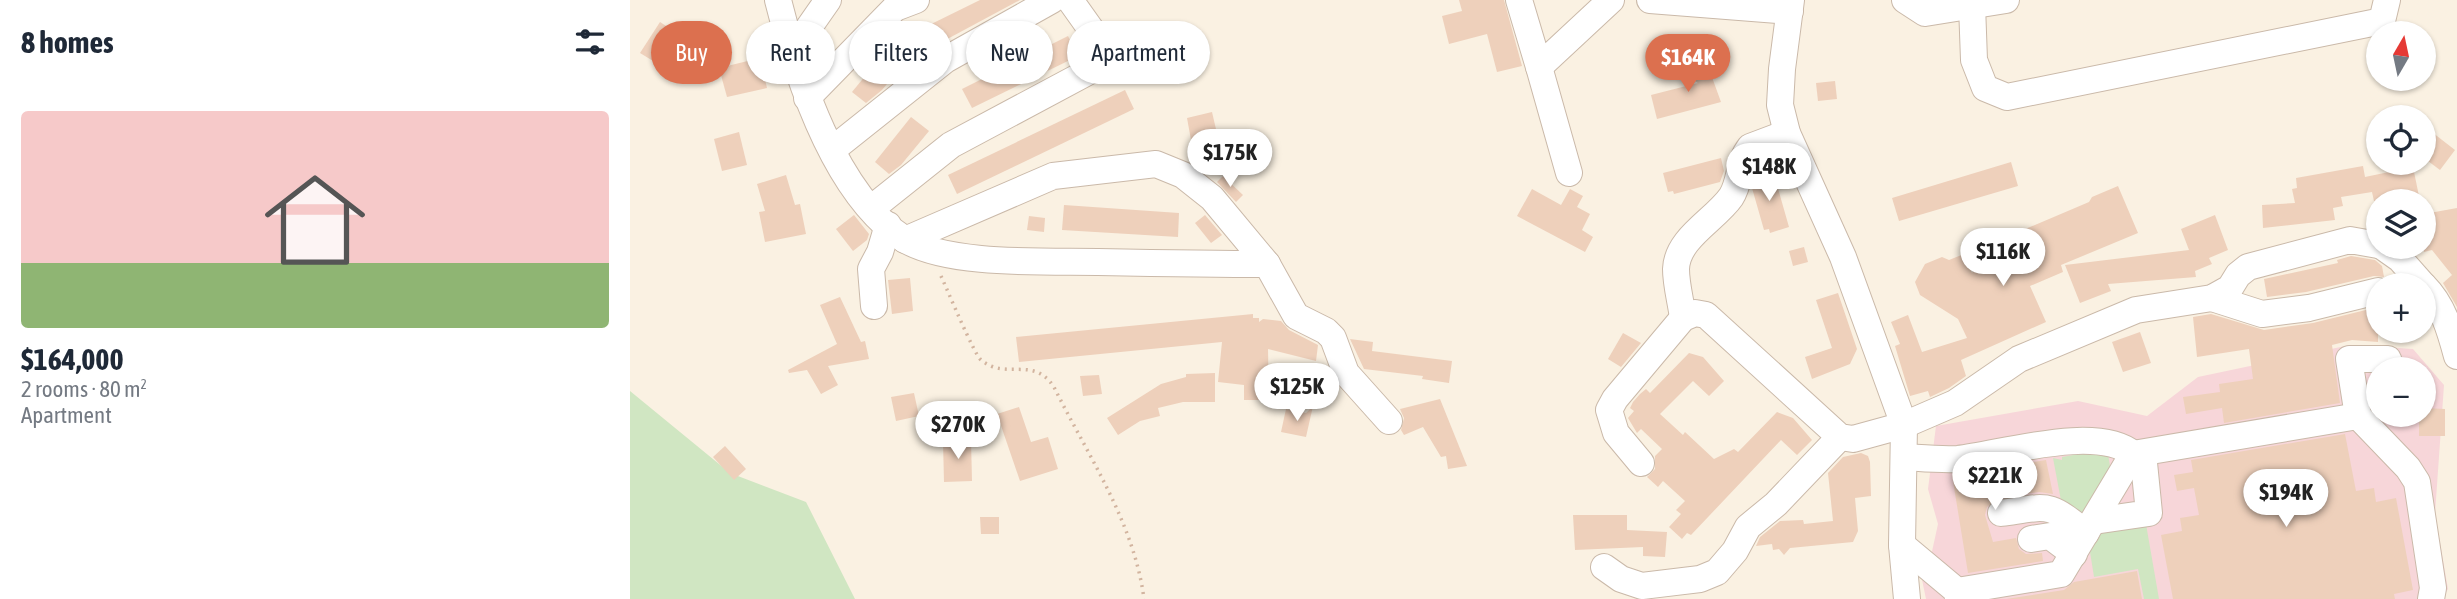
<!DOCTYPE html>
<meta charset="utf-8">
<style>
:root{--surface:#fff;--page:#f2f2f3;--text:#1f2937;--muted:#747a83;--accent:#dc704f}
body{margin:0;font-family:"Asap Condensed",sans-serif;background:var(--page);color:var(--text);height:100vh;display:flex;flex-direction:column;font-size:26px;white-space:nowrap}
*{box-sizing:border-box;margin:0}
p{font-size:23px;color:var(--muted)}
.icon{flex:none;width:38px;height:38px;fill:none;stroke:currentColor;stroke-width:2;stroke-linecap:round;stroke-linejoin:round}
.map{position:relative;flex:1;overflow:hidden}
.drawer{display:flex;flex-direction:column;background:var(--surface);width:630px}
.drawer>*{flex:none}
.hud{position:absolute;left:21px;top:21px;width:665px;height:63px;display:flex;gap:14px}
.needle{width:46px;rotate:9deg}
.tools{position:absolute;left:1736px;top:21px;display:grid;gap:14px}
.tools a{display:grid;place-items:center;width:70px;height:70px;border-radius:50%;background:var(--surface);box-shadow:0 2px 5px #0004;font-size:35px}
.price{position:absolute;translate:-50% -60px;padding:0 16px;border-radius:24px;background:#fff;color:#222;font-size:23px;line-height:46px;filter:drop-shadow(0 2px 4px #0008)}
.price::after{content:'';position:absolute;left:50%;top:42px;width:21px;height:16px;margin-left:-10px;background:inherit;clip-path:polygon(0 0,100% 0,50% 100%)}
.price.selected{background:var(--accent);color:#fff}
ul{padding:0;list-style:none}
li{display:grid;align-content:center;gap:14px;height:371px;padding:0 21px}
li span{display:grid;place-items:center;height:217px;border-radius:7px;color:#555}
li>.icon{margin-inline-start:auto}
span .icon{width:126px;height:126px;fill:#fffc;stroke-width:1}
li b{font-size:30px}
h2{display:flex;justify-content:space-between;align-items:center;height:84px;padding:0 21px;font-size:30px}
.pill{padding:0 24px;border-radius:32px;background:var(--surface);box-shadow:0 2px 5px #0004;font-size:24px;line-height:63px}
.pill.selected{background:var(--accent);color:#fff}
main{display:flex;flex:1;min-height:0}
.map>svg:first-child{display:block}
.medical{fill:#f7d6d9;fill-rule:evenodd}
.green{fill:#d0e6c2}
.building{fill:#eed0bb}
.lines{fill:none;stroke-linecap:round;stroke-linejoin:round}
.minor-casing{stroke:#cab9a9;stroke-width:28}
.path{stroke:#d2b49f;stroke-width:3.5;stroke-dasharray:2 5;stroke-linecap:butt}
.minor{stroke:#fff;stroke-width:26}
</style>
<main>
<section class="drawer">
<h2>8 homes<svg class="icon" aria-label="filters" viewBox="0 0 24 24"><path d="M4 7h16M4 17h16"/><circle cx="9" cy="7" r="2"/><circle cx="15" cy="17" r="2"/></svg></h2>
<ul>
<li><span style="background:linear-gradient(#f6c9c9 70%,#8fb573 0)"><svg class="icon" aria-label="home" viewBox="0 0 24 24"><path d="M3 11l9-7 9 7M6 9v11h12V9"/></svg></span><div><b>$164,000</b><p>2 rooms · 80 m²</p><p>Apartment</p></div></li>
</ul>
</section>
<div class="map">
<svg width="1827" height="599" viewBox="0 0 1827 599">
<rect width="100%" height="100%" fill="#faf1e2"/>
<!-- medical -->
<path class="medical" d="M1720,345L1783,349L1814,385L1805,514L1818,589L1812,599H1296L1290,570L1301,556L1308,524L1298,489L1306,426L1448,401L1517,416L1568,377ZM1748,369H1794V415H1748Z"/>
<!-- green -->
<g class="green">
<path d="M0,391L100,473L176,502L225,599H0Z"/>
<path d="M1466,451L1478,454L1482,478L1456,522L1432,506L1423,458L1432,460V457Z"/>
<path d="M1516,524L1529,599H1514L1508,569L1464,577L1460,552L1471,532Z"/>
</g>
<!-- building -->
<g class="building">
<path d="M350,0H390L295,51L285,32Z"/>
<path d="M829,0H874L892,66L867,72L857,34L819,44L812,16L832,11Z"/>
<path d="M30,22L53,37L33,67L10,53Z"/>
<path d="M438,36L448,56L342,108L332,89Z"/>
<path d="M259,47L276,61L252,90L236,103L222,92Z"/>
<path d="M130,58L137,88L97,97L89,68Z"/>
<path d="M1064,59L1079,69L1091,102L1027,119L1021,95L1068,83L1054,73Z"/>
<path d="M1205,81L1207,99L1188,101L1186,83Z"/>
<path d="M495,90L504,109L327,194L318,175Z"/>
<path d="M582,112L592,155L565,162L557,118Z"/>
<path d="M281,117L299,131L271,165L259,174L245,162Z"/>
<path d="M1794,126L1825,150L1810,170L1794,158Z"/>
<path d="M109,132L117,165L92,171L84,139Z"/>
<path d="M1091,158L1094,171L1090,182L1044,194L1043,191L1038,192L1033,173Z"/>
<path d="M1381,162L1388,186L1269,221L1262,198Z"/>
<path d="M1733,166L1735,177L1783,167L1790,201H1744L1742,192L1711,197L1713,206L1703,208L1705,220L1633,228L1632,205L1665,203L1662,189L1667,188L1666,178Z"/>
<path d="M1143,171L1159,227L1140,233L1139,229L1134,230L1122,188L1125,176Z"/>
<path d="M156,175L165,205L170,204L176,234L135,242L129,212L135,211L127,184Z"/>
<path d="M593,176L613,195L606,202L587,182Z"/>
<path d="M1488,186L1508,233L1431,265L1433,272L1400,286L1416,322L1331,360L1336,376L1319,388L1300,397L1298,391L1280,396L1265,346L1270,344L1261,322L1278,315L1292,352L1337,338L1328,319L1290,295L1285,282L1295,264L1312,257L1319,260L1334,254L1342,273L1354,251L1389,237L1393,230L1459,202L1462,197Z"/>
<path d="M902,189L931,205L940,189L953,196L947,207L960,214L952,230L963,237L955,252L887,216Z"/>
<path d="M434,205L549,213L548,237L432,230Z"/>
<path d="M1827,208V307L1813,283L1822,275L1802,250L1794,252V214Z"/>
<path d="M224,215L239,234L237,240L223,251L206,229Z"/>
<path d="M575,215L592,235L581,243L565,223Z"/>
<path d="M1585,215L1598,250L1579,258L1582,264L1565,271L1566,277L1478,284L1481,291L1450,303L1435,265L1559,250L1551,229Z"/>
<path d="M399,216L415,218L414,232L397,230Z"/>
<path d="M1174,247L1178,262L1163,266L1159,251Z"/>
<path d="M1721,256L1745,260L1752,266L1754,277L1744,276L1676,292L1637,297L1634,279L1708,263L1707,260Z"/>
<path d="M280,278L283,311L262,314L258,280Z"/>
<path d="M1208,293L1227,349L1220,364L1182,379L1175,357L1202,348L1186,300Z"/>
<path d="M210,297L231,342L235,341L239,359L198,366L208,385L191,394L177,370L159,373L158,370L207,344L190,305Z"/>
<path d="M1748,307V342L1722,340L1702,345L1710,403L1594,423L1592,408L1556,414L1553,397L1590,392L1589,384L1623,379L1619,349L1567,357L1563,317L1581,314L1634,330L1683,323Z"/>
<path d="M623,314V318H629V322L633,319L651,321L659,330L688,345L686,361L638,349L639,400H614V385L588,382L592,342L389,362L386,337Z"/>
<path d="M1510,332L1521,363L1493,372L1482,342Z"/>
<path d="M993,333L1011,343L991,367L978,359Z"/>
<path d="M720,339L743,342L742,351L822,361L819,383L792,379L793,376L734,369Z"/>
<path d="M1059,353L1073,357L1094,381L1079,396L1063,381L1030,414L1053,435L1055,432L1084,459L1104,449L1108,452L1147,412L1163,418L1182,440L1167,455L1151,440L1061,535L1057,533L1052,539L1039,527L1051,514L1046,510L1055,501L1033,481L1028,487L1017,477L1025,469V456L1032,449L1011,429L1007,433L998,418L1004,411L1000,408L1003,402L1010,394L1016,389L1020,393Z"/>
<path d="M585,373V402H553L528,408L530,416L510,421L488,435L477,418L531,384L556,377V374Z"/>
<path d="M469,375L472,394L453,396L450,376Z"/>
<path d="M284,393L289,416L266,421L261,397Z"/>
<path d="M810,399L837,466L818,469L816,456L811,457L793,427L774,435L771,430L774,418L770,409Z"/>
<path d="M683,406L676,437L651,432L656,409L676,413Z"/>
<path d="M389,407L401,442L418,437L428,469L390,481L367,414Z"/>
<path d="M1794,408L1815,409V436H1789V415H1794Z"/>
<path d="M1715,434L1726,491L1744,488L1746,502L1766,498L1783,590L1764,594L1765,599H1543L1531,535L1552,531L1550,518L1569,515L1564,488L1547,491L1544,475L1563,472L1561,460Z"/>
<path d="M341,440L342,481L314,482L313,441Z"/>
<path d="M95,446L116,469L104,480L83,457Z"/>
<path d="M1231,453L1238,456L1240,462L1241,496L1225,498L1228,531L1223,542L1160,548L1154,555L1149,549L1143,550L1142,544L1126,546L1130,537L1150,521L1173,520L1174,524L1203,521L1198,473L1213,457Z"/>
<path d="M1416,460L1423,494L1409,492L1368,498L1357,507L1355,515L1363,542L1386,538L1389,549L1396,554L1412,553L1413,561L1338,573L1322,475Z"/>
<path d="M943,515H997V530L1037,532L1035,557L1013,556V547L945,550Z"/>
<path d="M350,517H369V534H351Z"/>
<path d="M1507,571L1512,599H1376L1434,590L1444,582Z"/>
</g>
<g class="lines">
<defs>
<g id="minor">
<path d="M148,0C167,76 205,194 274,239C317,266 417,261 468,262C524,263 581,264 637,264"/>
<path d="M889,0L909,67L981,0"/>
<path d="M1020,0L1160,11"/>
<path d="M1161,0L1152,69L1150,105L1157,133L1213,257L1274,425L1272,545L1277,599"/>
<path d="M1275,0L1295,13L1376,0"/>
<path d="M1342,5L1344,60L1355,88L1377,97L1752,21L1757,0"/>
<path d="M161,53L198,0"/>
<path d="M909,67L939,173"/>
<path d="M177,98L265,8L286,0"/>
<path d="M202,150L315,60L422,0"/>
<path d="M242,208L321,145L482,59L440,0"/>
<path d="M275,240L423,176L526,164L553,175L582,198L637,264L666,316L696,331L703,338L716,373L759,421"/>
<path d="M1753,247L1770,259L1793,285"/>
<path d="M1794,286C1813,305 1820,330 1827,356"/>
<path d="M1582,298L1632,314L1679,308L1748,291"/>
<path d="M244,306L241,269L250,252L258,225"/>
<path d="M1053,318C1051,302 1046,285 1046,269C1047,238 1085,220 1101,197C1111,182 1108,162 1120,147L1157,133"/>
<path d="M1728,416L1719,359H1758L1761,369"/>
<path d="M1274,457C1291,458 1310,460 1328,459C1372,454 1467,424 1503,454"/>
<path d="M1011,463L986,433L979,410L985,399L1053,318L1065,313L1076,315L1210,437L1223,439L1274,425L1325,403L1389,359L1506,310L1582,298L1600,288L1608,275L1618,267L1720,240L1748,245"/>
<path d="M1371,513C1421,506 1417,502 1456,533"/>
<path d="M1464,521L1519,513L1513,453"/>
<path d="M1401,539L1420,536L1444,554"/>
<path d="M1272,545L1327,591L1328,599"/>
<path d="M974,567L991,579L1012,586L1070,579L1087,572L1105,551L1118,527L1146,504L1210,437"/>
<path d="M1327,591L1431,574L1503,454L1728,416L1778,468L1787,482L1803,588L1801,599"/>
</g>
</defs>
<!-- minor casing -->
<use href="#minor" class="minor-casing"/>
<!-- path -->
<path class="path" d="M311,276C317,289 344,354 351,360C377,381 403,355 424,387C458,456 504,522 514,599"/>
<!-- minor -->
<use href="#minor" class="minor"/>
</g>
</svg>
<div class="tools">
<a><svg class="needle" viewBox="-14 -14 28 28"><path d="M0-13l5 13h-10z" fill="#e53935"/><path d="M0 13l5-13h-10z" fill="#747a83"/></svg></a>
<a><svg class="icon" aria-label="locate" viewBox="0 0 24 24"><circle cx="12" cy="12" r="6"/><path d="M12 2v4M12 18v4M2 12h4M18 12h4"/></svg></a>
<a><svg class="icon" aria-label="layers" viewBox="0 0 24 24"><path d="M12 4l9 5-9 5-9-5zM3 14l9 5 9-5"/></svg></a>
<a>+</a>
<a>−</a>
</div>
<b class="price selected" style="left:1058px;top:94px">$164K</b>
<b class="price" style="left:600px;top:189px">$175K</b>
<b class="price" style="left:1139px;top:203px">$148K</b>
<b class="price" style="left:1373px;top:288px">$116K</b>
<b class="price" style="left:667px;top:423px">$125K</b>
<b class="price" style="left:328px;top:461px">$270K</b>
<b class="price" style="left:1365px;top:512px">$221K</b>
<b class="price" style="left:1656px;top:529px">$194K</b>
<div class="hud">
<a class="pill selected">Buy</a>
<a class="pill">Rent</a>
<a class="pill">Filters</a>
<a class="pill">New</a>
<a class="pill">Apartment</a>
</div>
</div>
</main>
